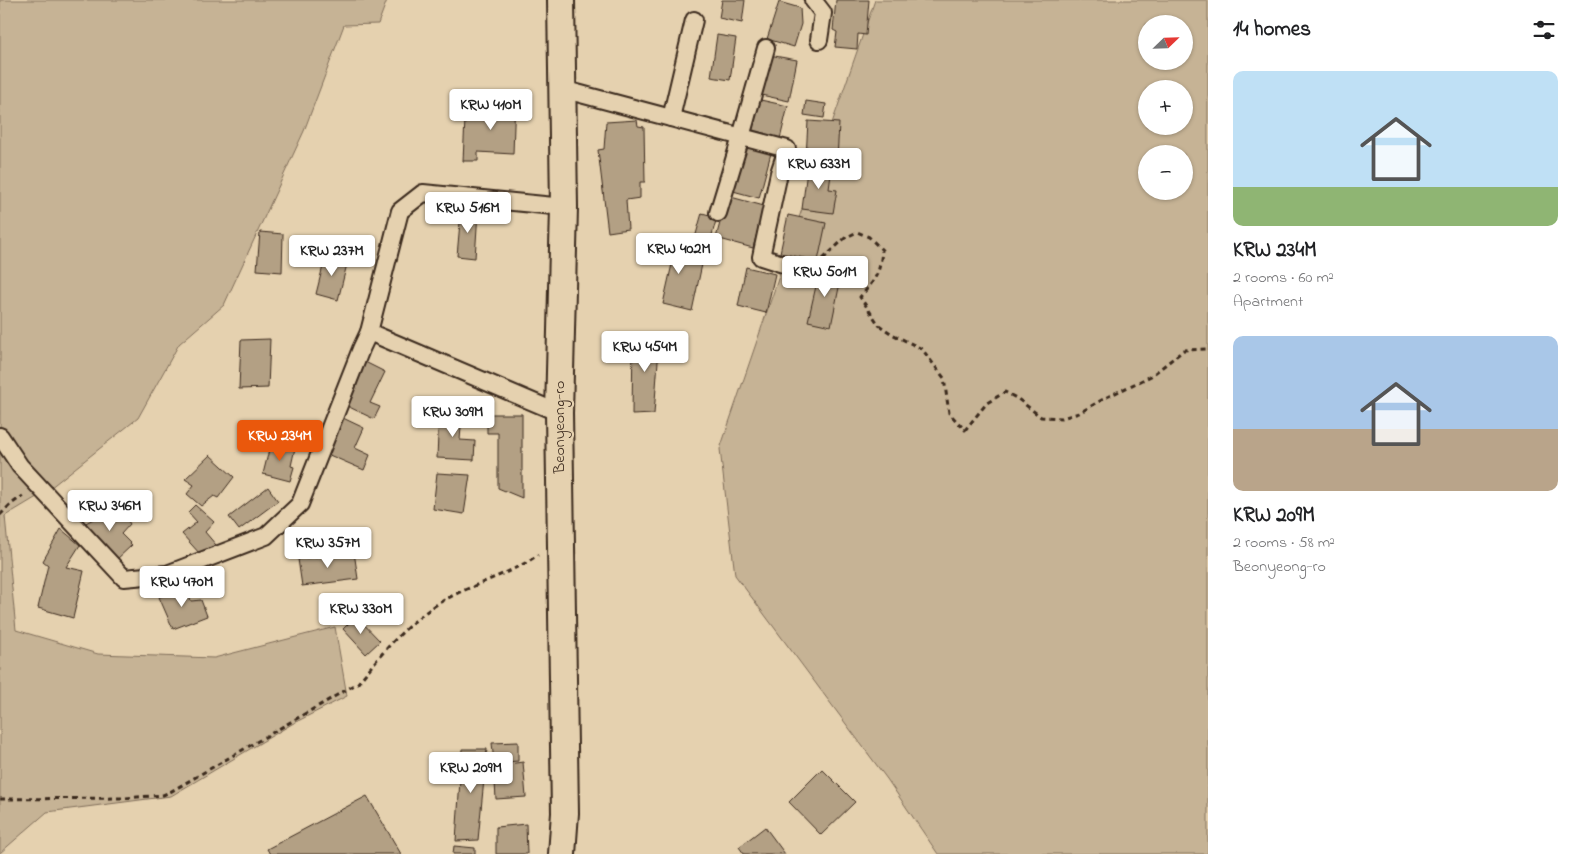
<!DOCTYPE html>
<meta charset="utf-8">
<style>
:root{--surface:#fff;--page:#f6f6f6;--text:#202124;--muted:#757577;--accent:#ea580c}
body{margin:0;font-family:"Indie Flower",sans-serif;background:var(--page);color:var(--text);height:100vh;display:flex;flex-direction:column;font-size:19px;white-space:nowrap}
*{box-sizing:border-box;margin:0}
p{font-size:16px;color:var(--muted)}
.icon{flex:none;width:28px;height:28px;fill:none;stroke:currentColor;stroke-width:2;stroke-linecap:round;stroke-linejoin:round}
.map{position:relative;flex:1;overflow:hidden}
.drawer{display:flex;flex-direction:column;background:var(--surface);width:375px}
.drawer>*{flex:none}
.needle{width:32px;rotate:67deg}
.buttons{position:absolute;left:1138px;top:15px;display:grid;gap:10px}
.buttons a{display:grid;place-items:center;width:55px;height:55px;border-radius:50%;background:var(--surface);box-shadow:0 1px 4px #0004;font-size:25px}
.price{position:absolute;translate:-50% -42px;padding:0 11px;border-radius:5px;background:#fff;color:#222;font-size:16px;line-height:32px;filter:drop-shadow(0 1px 2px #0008)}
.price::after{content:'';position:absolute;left:50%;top:30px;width:15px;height:11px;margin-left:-8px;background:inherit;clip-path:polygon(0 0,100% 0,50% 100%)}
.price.active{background:var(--accent);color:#fff}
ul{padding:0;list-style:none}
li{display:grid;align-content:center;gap:10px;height:265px;padding:0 25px}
li span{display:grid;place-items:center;height:155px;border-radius:10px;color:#555}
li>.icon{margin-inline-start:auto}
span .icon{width:90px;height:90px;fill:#fffc;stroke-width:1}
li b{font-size:21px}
h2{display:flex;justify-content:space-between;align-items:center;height:60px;padding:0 25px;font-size:21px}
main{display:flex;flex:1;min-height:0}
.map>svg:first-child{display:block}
.green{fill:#c6b395;stroke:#806e5a;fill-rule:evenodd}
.building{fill:#b3a084;stroke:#3b2a1e}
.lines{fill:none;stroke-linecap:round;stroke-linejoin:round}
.minor-casing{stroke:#3b2a1e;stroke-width:20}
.primary-casing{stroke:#3b2a1e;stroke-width:30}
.path{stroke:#3b2a1e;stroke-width:3;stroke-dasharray:5 4;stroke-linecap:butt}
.minor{stroke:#e5d1af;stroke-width:16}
.primary{stroke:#e5d1af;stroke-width:26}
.labels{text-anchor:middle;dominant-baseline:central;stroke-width:4.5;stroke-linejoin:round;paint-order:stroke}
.street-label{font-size:16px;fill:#3b2a1e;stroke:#e5d1af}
</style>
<main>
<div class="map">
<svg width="1208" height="854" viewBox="0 0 1208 854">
<rect width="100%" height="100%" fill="#e5d1af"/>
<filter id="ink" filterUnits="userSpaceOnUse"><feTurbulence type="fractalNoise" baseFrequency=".02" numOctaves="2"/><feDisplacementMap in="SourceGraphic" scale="10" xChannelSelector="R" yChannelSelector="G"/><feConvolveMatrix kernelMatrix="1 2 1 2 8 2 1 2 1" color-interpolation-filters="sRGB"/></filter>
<g filter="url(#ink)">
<!-- green -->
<g class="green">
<path d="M0,0H387L378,24L344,25L304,131L224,305L179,344L138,418L45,492L5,516L16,630L98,654L214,658L335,627L347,696L292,724L171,796L47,812L0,853Z"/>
<path d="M875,0H1208V854H938L887,779L735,575L720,449L802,209ZM1146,24H1184V61H1146ZM1146,89H1184V126H1146ZM1146,154H1184V191H1146Z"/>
</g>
<!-- building -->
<g class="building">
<path d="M722,0H745L742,23L719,18Z"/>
<path d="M836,0H869L866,35L858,34L857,49L835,47L837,32L833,30Z"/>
<path d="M779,2L800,8L801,24L794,47L767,39Z"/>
<path d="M717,35L736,38L730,80L711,77Z"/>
<path d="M769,55L797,60L789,101L761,95Z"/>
<path d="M493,96L515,97L513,154L478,152V161H463L465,119L492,120Z"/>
<path d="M756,99L788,106L780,139L749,132Z"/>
<path d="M806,101L826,104L824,118L804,115Z"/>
<path d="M637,120L638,126L644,127L645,182H640V198L626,200L628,229L608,232L598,150L604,149L606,122Z"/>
<path d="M808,121L839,123L837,160L806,158Z"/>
<path d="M745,145L771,153L759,198L733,191Z"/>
<path d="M808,163L832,167L829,189L837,190L833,213L802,209Z"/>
<path d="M727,196L764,206L753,248L716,238Z"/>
<path d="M461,211L478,212L475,258L457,256Z"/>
<path d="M702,213L717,217L708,249L693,245Z"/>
<path d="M788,215L826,223L818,261L780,253Z"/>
<path d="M260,232L283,234L282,272L257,270Z"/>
<path d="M650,243L704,255L692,311L663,304L672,264L647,259Z"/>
<path d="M326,254L348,260L338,300L316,294Z"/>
<path d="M746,267L775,274L766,313L738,306Z"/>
<path d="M825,269L842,273L831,326L808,321L819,273L824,274Z"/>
<path d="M633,333L660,335L654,414L632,415Z"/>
<path d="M270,339L268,388L239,389L241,340Z"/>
<path d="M363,361L385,372L370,403L380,407L374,419L343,404Z"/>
<path d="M439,411L462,413L460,440L475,441L474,460L437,458Z"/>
<path d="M487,414H522V498L498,488V433H487Z"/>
<path d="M343,418L364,428L355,448L370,455L364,470L327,454Z"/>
<path d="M271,442L295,448L291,466L294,467L290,481L263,474Z"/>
<path d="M210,455L234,477L218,498L214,496L201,506L187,494L194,485L185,479Z"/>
<path d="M437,473L470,475L464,514L433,509Z"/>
<path d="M268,487L278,501L239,530L229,517Z"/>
<path d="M195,505L214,522L205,532L216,545L200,554L182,534L197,522L188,512Z"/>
<path d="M118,506L130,524L121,534L132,545L115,561L80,526Z"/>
<path d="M61,529L80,545L66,567L84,571L73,618L38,608L48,565L43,561Z"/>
<path d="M354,552L358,579L302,586L298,559Z"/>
<path d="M187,587L191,601L201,600L207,616L173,629L159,597Z"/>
<path d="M356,616L380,641L366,654L343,629Z"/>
<path d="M518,742V761L494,763L492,743Z"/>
<path d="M462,749H487L478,840L456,841Z"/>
<path d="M523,762L526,797L496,799L494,766Z"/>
<path d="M822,769L855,802L821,835L789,802Z"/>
<path d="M367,796L401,854H270L267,849Z"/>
<path d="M526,824L527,854H496V827Z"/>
<path d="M765,827L785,854H744L739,847Z"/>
<path d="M454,846L475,848V854H453Z"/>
</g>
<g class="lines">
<defs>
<g id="minor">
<path d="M813,0L823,13L819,40"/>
<path d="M562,89L787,149L779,173L761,257L814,274"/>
<path d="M671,118L694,20"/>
<path d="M718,213L741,137L766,48"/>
<path d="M369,332L559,413"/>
<path d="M0,436L20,466L124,578L167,574L266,536L300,504L361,349L369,332L400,211L423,193L564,207"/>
</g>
<path id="primary" d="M561,0L564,207L559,413L565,813L562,854"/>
</defs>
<!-- minor casing -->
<use href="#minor" class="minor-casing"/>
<!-- primary casing -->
<use href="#primary" class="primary-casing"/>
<!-- path -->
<g class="path">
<path d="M823,259L845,238L857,232L869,237L882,250C880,274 875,280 860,297L879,325L892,334L922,349L944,378L949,413L965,430L987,403L1005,392L1018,399L1041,417L1062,418L1079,413L1107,397L1151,376L1184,350L1208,349"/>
<path d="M0,515L11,504L23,496"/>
<path d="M0,799L126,798L163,795L170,792L358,683C381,654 404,626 436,605C467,585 506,577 538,555"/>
</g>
<!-- minor -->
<use href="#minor" class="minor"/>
<!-- primary -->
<use href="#primary" class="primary"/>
</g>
</g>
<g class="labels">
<!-- street labels -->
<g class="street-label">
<text transform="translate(560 427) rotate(-90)">Beonyeong-ro</text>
</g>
</g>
</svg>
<div class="buttons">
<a><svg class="needle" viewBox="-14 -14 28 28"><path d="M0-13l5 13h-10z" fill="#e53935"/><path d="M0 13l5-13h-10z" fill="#757577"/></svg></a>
<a>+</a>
<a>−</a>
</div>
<b class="price" style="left:491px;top:131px">KRW 410M</b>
<b class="price" style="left:819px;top:190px">KRW 633M</b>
<b class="price" style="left:468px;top:234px">KRW 516M</b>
<b class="price" style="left:679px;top:275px">KRW 402M</b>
<b class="price" style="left:332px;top:277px">KRW 237M</b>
<b class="price" style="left:825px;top:298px">KRW 501M</b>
<b class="price" style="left:645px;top:373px">KRW 454M</b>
<b class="price" style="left:453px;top:438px">KRW 309M</b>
<b class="price active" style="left:280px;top:462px">KRW 234M</b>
<b class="price" style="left:110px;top:532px">KRW 346M</b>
<b class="price" style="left:328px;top:569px">KRW 357M</b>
<b class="price" style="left:182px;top:608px">KRW 470M</b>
<b class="price" style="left:361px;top:635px">KRW 330M</b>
<b class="price" style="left:471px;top:794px">KRW 209M</b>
</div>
<section class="drawer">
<h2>14 homes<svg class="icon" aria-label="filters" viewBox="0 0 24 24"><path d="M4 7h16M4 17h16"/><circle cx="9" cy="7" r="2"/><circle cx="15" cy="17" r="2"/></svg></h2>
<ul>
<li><span style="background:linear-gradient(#bfe0f5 75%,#8fb573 0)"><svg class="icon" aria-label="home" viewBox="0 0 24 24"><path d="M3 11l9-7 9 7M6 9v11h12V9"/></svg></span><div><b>KRW 234M</b><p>2 rooms · 60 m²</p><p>Apartment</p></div></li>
<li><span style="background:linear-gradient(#a9c7e8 60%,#b9a48a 0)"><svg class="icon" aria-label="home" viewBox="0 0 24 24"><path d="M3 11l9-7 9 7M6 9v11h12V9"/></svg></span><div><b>KRW 209M</b><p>2 rooms · 58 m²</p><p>Beonyeong-ro</p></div></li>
</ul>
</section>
</main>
